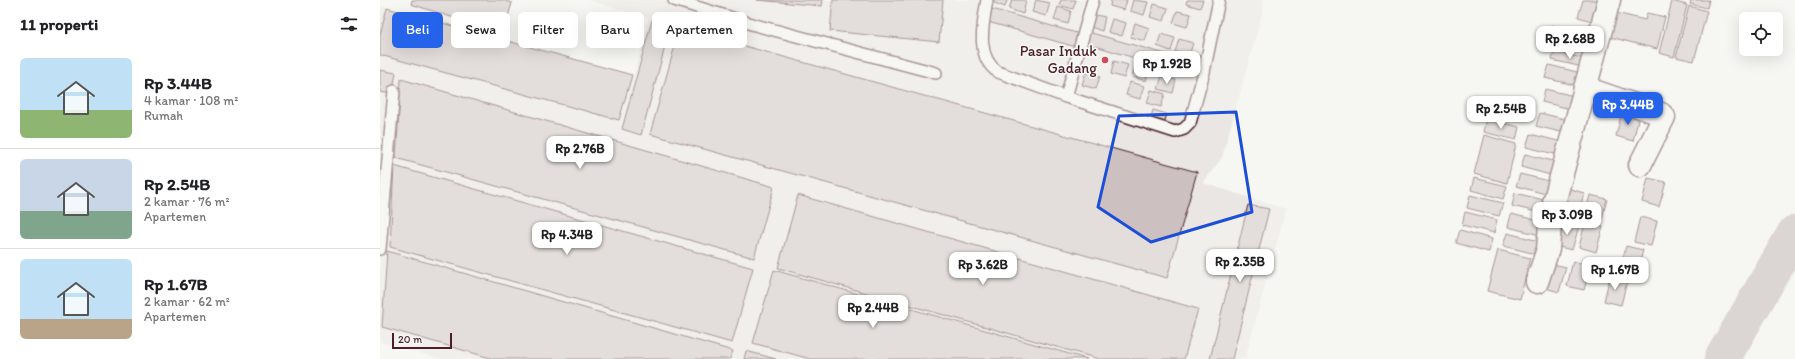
<!DOCTYPE html>
<html lang="id">
<meta charset="utf-8">
<style>
:root{--surface:#fff;--page:#f2f2f2;--text:#202124;--muted:#757577;--line:#e0e0e0;--accent:#2563eb}
body{margin:0;font-family:Itim,sans-serif;background:var(--page);color:var(--text);height:100vh;display:flex;flex-direction:column;font-size:15px;white-space:nowrap}
*{box-sizing:border-box;margin:0}
p{font-size:13px;color:var(--muted)}
.icon{flex:none;width:22px;height:22px;fill:none;stroke:currentColor;stroke-width:2;stroke-linecap:round;stroke-linejoin:round}
.map{position:relative;flex:1;overflow:hidden}
.panel{display:flex;flex-direction:column;background:var(--surface);width:380px}
.panel>*{flex:none}
.top-card{position:absolute;left:12px;top:12px;width:380px;height:36px;display:flex;gap:8px}
.controls{position:absolute;left:1359px;top:12px;display:grid;gap:8px}
.controls a{display:grid;place-items:center;width:44px;height:44px;border-radius:6px;background:var(--surface);box-shadow:0 4px 16px #0002;font-size:20px}
.scale{position:absolute;left:12px;bottom:10px;width:60px;box-sizing:border-box;padding-left:4px;border:2px solid #4a1f2b;border-top:0;font-size:11px;line-height:14px;white-space:nowrap;color:#4a1f2b;-webkit-text-stroke:3px #f6f6f2;paint-order:stroke}
.price{position:absolute;translate:-50% -34px;padding:0 9px;border-radius:8px;background:#fff;color:#222;font-size:13px;line-height:26px;filter:drop-shadow(0 1px 2px #0008)}
.price::after{content:'';position:absolute;left:50%;top:24px;width:12px;height:9px;margin-left:-6px;background:inherit;clip-path:polygon(0 0,100% 0,50% 100%)}
.price.current{background:var(--accent);color:#fff}
ul{padding:0;list-style:none}
li{display:flex;align-items:center;gap:12px;height:100px;padding:0 20px}
li+li{border-top:1px solid var(--line)}
li span{display:grid;place-items:center;flex:none;width:112px;height:80px;border-radius:6px;color:#555}
li>.icon{margin-inline-start:auto}
span .icon{width:48px;height:48px;fill:#fffc;stroke-width:1}
li b{font-size:17px}
h2{display:flex;justify-content:space-between;align-items:center;height:48px;padding:0 20px;font-size:17px}
.tag{padding:0 14px;border-radius:6px;background:var(--surface);box-shadow:0 4px 16px #0002;font-size:14px;line-height:36px}
.tag.current{background:var(--accent);color:#fff}
main{display:flex;flex:1;min-height:0}
.map>svg:first-child{display:block}
.built{fill:#e9e6e3}
.lines{fill:none;stroke-linecap:round;stroke-linejoin:round}
.river{stroke:#bbadae;stroke-width:36}
.building{fill:#ccc1c0;stroke:#4a1f2b}
.lane-casing{stroke:#4a1f2b;stroke-width:14}
.street-casing{stroke:#4a1f2b;stroke-width:25}
.lane{stroke:#f6f6f2;stroke-width:11}
.street{stroke:#f6f6f2;stroke-width:22}
.marked{fill:none;stroke:#1d4ed8;stroke-width:3;stroke-linejoin:round}
.poi-dot{fill:#d1495b;stroke:#f6f6f2;stroke-width:1.5}
.labels{text-anchor:middle;dominant-baseline:central;stroke-width:3.5;stroke-linejoin:round;paint-order:stroke}
.poi-label{font-size:15px;fill:#4a1f2b;stroke:#f6f6f2;text-anchor:end}
</style>
<main>
<section class="panel">
<h2>11 properti<svg class="icon" aria-label="filters" viewBox="0 0 24 24"><path d="M4 7h16M4 17h16"/><circle cx="9" cy="7" r="2"/><circle cx="15" cy="17" r="2"/></svg></h2>
<ul>
<li><span style="background:linear-gradient(#bfe0f5 65%,#8fb573 0)"><svg class="icon" aria-label="home" viewBox="0 0 24 24"><path d="M3 11l9-7 9 7M6 9v11h12V9"/></svg></span><div><b>Rp 3.44B</b><p>4 kamar · 108 m²</p><p>Rumah</p></div></li>
<li><span style="background:linear-gradient(#c9d6e8 65%,#7fa58c 0)"><svg class="icon" aria-label="home" viewBox="0 0 24 24"><path d="M3 11l9-7 9 7M6 9v11h12V9"/></svg></span><div><b>Rp 2.54B</b><p>2 kamar · 76 m²</p><p>Apartemen</p></div></li>
<li><span style="background:linear-gradient(#bfe0f5 75%,#b9a48a 0)"><svg class="icon" aria-label="home" viewBox="0 0 24 24"><path d="M3 11l9-7 9 7M6 9v11h12V9"/></svg></span><div><b>Rp 1.67B</b><p>2 kamar · 62 m²</p><p>Apartemen</p></div></li>
</ul>
</section>
<div class="map">
<svg width="1415" height="359" viewBox="0 0 1415 359">
<rect width="100%" height="100%" fill="#f6f6f2"/>
<filter id="ink" filterUnits="userSpaceOnUse"><feTurbulence type="fractalNoise" baseFrequency=".025" numOctaves="2"/><feDisplacementMap in="SourceGraphic" scale="8" xChannelSelector="R" yChannelSelector="G"/><feConvolveMatrix kernelMatrix="1 2 1 2 8 2 1 2 1" color-interpolation-filters="sRGB"/></filter>
<g filter="url(#ink)">
<!-- built -->
<path class="built" d="M208,0H884L883,10L842,157L823,183L906,209L865,359H61L0,342V6L253,77L269,18Z"/>
<g class="lines">
<!-- river -->
<path class="river" d="M1342,359L1415,233"/>
</g>
<!-- building -->
<g class="building">
<path d="M32,0H122L132,3L123,34L31,4Z"/>
<path d="M377,0H443L442,6Z"/>
<path d="M453,0H563L559,42L450,31Z"/>
<path d="M612,0H627L625,7L612,2Z"/>
<path d="M632,0H646L643,14L629,9Z"/>
<path d="M656,0L670,3L666,16L652,12Z"/>
<path d="M681,0H696L693,9L679,5Z"/>
<path d="M731,0H747L744,10L730,6Z"/>
<path d="M753,0L768,2L764,15L750,11Z"/>
<path d="M807,0H823L820,8L806,4Z"/>
<path d="M1203,0H1221L1215,22L1198,17Z"/>
<path d="M1311,0H1329L1327,8L1310,4Z"/>
<path d="M1292,1L1307,5L1294,57L1279,53Z"/>
<path d="M774,4L788,8L784,21L770,17Z"/>
<path d="M1309,6L1327,11L1314,61L1296,57Z"/>
<path d="M678,7L691,11L688,24L674,20Z"/>
<path d="M7,8L252,75L239,120L0,55V35Z"/>
<path d="M612,9L700,34L696,47L608,22Z"/>
<path d="M797,11L811,14L807,27L793,23Z"/>
<path d="M1236,13L1265,20L1267,13L1285,17L1277,49L1230,37Z"/>
<path d="M711,14L725,17L722,31L708,26Z"/>
<path d="M732,19L746,23L742,36L728,32Z"/>
<path d="M272,20L291,25L261,135L242,129Z"/>
<path d="M755,23L769,28L765,41L751,37Z"/>
<path d="M1171,25L1212,36L1208,51L1167,41Z"/>
<path d="M300,28L817,172L787,278L270,134Z"/>
<path d="M708,32L810,61L806,74L706,43Z"/>
<path d="M781,34L795,38L791,51L777,46Z"/>
<path d="M799,39L813,43L809,56L795,52Z"/>
<path d="M1174,51L1209,60L1207,68L1172,60Z"/>
<path d="M734,61L748,65L744,78L731,74Z"/>
<path d="M755,64L769,68L766,81L752,77Z"/>
<path d="M1169,65L1201,73L1198,86L1165,78Z"/>
<path d="M0,70L16,73L12,94L0,92Z"/>
<path d="M706,72L720,76L716,89L702,85Z"/>
<path d="M782,76L796,80L793,93L778,89Z"/>
<path d="M21,79L394,187L374,258L16,158Z"/>
<path d="M750,82L764,86L760,99L746,95Z"/>
<path d="M1165,89L1198,97L1195,110L1162,102Z"/>
<path d="M771,90L785,94L781,107L767,103Z"/>
<path d="M773,110L787,114L783,127L769,123Z"/>
<path d="M1242,112L1259,116L1253,141L1236,136Z"/>
<path d="M1160,113L1193,121L1189,134L1156,126Z"/>
<path d="M1106,119L1139,127L1136,140L1103,132Z"/>
<path d="M1150,134L1182,142L1179,155L1146,147Z"/>
<path d="M1104,135L1136,144L1127,183L1094,174Z"/>
<path d="M1145,154L1177,162L1174,176L1141,167Z"/>
<path d="M14,166L373,268L352,343L10,247Z"/>
<path d="M1140,174L1173,182L1169,195L1136,186Z"/>
<path d="M1094,178L1127,186L1123,199L1091,190Z"/>
<path d="M1268,178L1286,182L1279,207L1262,202Z"/>
<path d="M1187,188L1204,193L1198,217L1181,213Z"/>
<path d="M1135,193L1168,201L1165,214L1132,206Z"/>
<path d="M418,195L818,309L804,359H719L398,268Z"/>
<path d="M1090,195L1123,203L1119,216L1087,208Z"/>
<path d="M1210,195L1227,199L1221,223L1204,219Z"/>
<path d="M868,205L889,209L852,359H830Z"/>
<path d="M1085,212L1117,220L1114,233L1082,225Z"/>
<path d="M1131,214L1164,222L1160,235L1128,227Z"/>
<path d="M1260,217L1277,221L1271,246L1254,242Z"/>
<path d="M1181,221L1199,226L1192,250L1175,246Z"/>
<path d="M1205,223L1223,227L1216,252L1199,247Z"/>
<path d="M1080,230L1112,239L1109,252L1076,243Z"/>
<path d="M1127,233L1159,241L1156,254L1123,246Z"/>
<path d="M1246,246L1263,250L1257,274L1240,270Z"/>
<path d="M1118,250L1150,258L1140,299L1107,291Z"/>
<path d="M7,251L353,351L350,359H114L2,327Z"/>
<path d="M1193,261L1211,266L1204,290L1187,286Z"/>
<path d="M1168,263L1186,267L1179,292L1162,287Z"/>
<path d="M394,270L707,359H430L373,343Z"/>
<path d="M1230,276L1247,281L1241,305L1224,301Z"/>
<path d="M366,351L396,359H364Z"/>
</g>
<g class="lines">
<defs>
<g id="lane">
<path d="M294,0L375,25L556,73"/>
<path d="M607,0C603,24 595,57 618,72L686,97L713,0"/>
<path d="M686,97L795,132L804,129L810,123L824,72L839,0"/>
<path d="M0,249L14,91"/>
</g>
<g id="street">
<path d="M1205,88L1281,114L1284,117L1260,165"/>
<path d="M1157,282L1168,249L1171,214L1229,0"/>
</g>
</defs>
<!-- lane casing -->
<use href="#lane" class="lane-casing"/>
<!-- street casing -->
<use href="#street" class="street-casing"/>
<!-- lane -->
<use href="#lane" class="lane"/>
<!-- street -->
<use href="#street" class="street"/>
</g>
</g>
<!-- marked area -->
<path d="M0 0H1415V359H0ZM856,112L872,212L771,242L718,207L739,116Z" fill="#f6f6f2" fill-opacity=".55" fill-rule="evenodd"/>
<path class="marked" d="M856,112L872,212L771,242L718,207L739,116Z"/>
<!-- markers -->
<circle class="poi-dot" cx="725" cy="60" r="4"/>
<g class="labels">
<!-- poi labels -->
<g class="poi-label">
<text x="717" y="51">Pasar Induk<tspan x="717" dy="17">Gadang</tspan></text>
</g>
</g>
</svg>
<div class="controls">
<a><svg class="icon" aria-label="locate" viewBox="0 0 24 24"><circle cx="12" cy="12" r="6"/><path d="M12 2v4M12 18v4M2 12h4M18 12h4"/></svg></a>
</div>
<div class="scale">20 m</div>
<b class="price" style="left:1190px;top:60px">Rp 2.68B</b>
<b class="price" style="left:787px;top:85px">Rp 1.92B</b>
<b class="price current" style="left:1248px;top:126px">Rp 3.44B</b>
<b class="price" style="left:1121px;top:130px">Rp 2.54B</b>
<b class="price" style="left:200px;top:170px">Rp 2.76B</b>
<b class="price" style="left:1187px;top:236px">Rp 3.09B</b>
<b class="price" style="left:187px;top:256px">Rp 4.34B</b>
<b class="price" style="left:860px;top:283px">Rp 2.35B</b>
<b class="price" style="left:603px;top:286px">Rp 3.62B</b>
<b class="price" style="left:1235px;top:291px">Rp 1.67B</b>
<b class="price" style="left:493px;top:329px">Rp 2.44B</b>
<div class="top-card">
<a class="tag current">Beli</a>
<a class="tag">Sewa</a>
<a class="tag">Filter</a>
<a class="tag">Baru</a>
<a class="tag">Apartemen</a>
</div>
</div>
</main>
